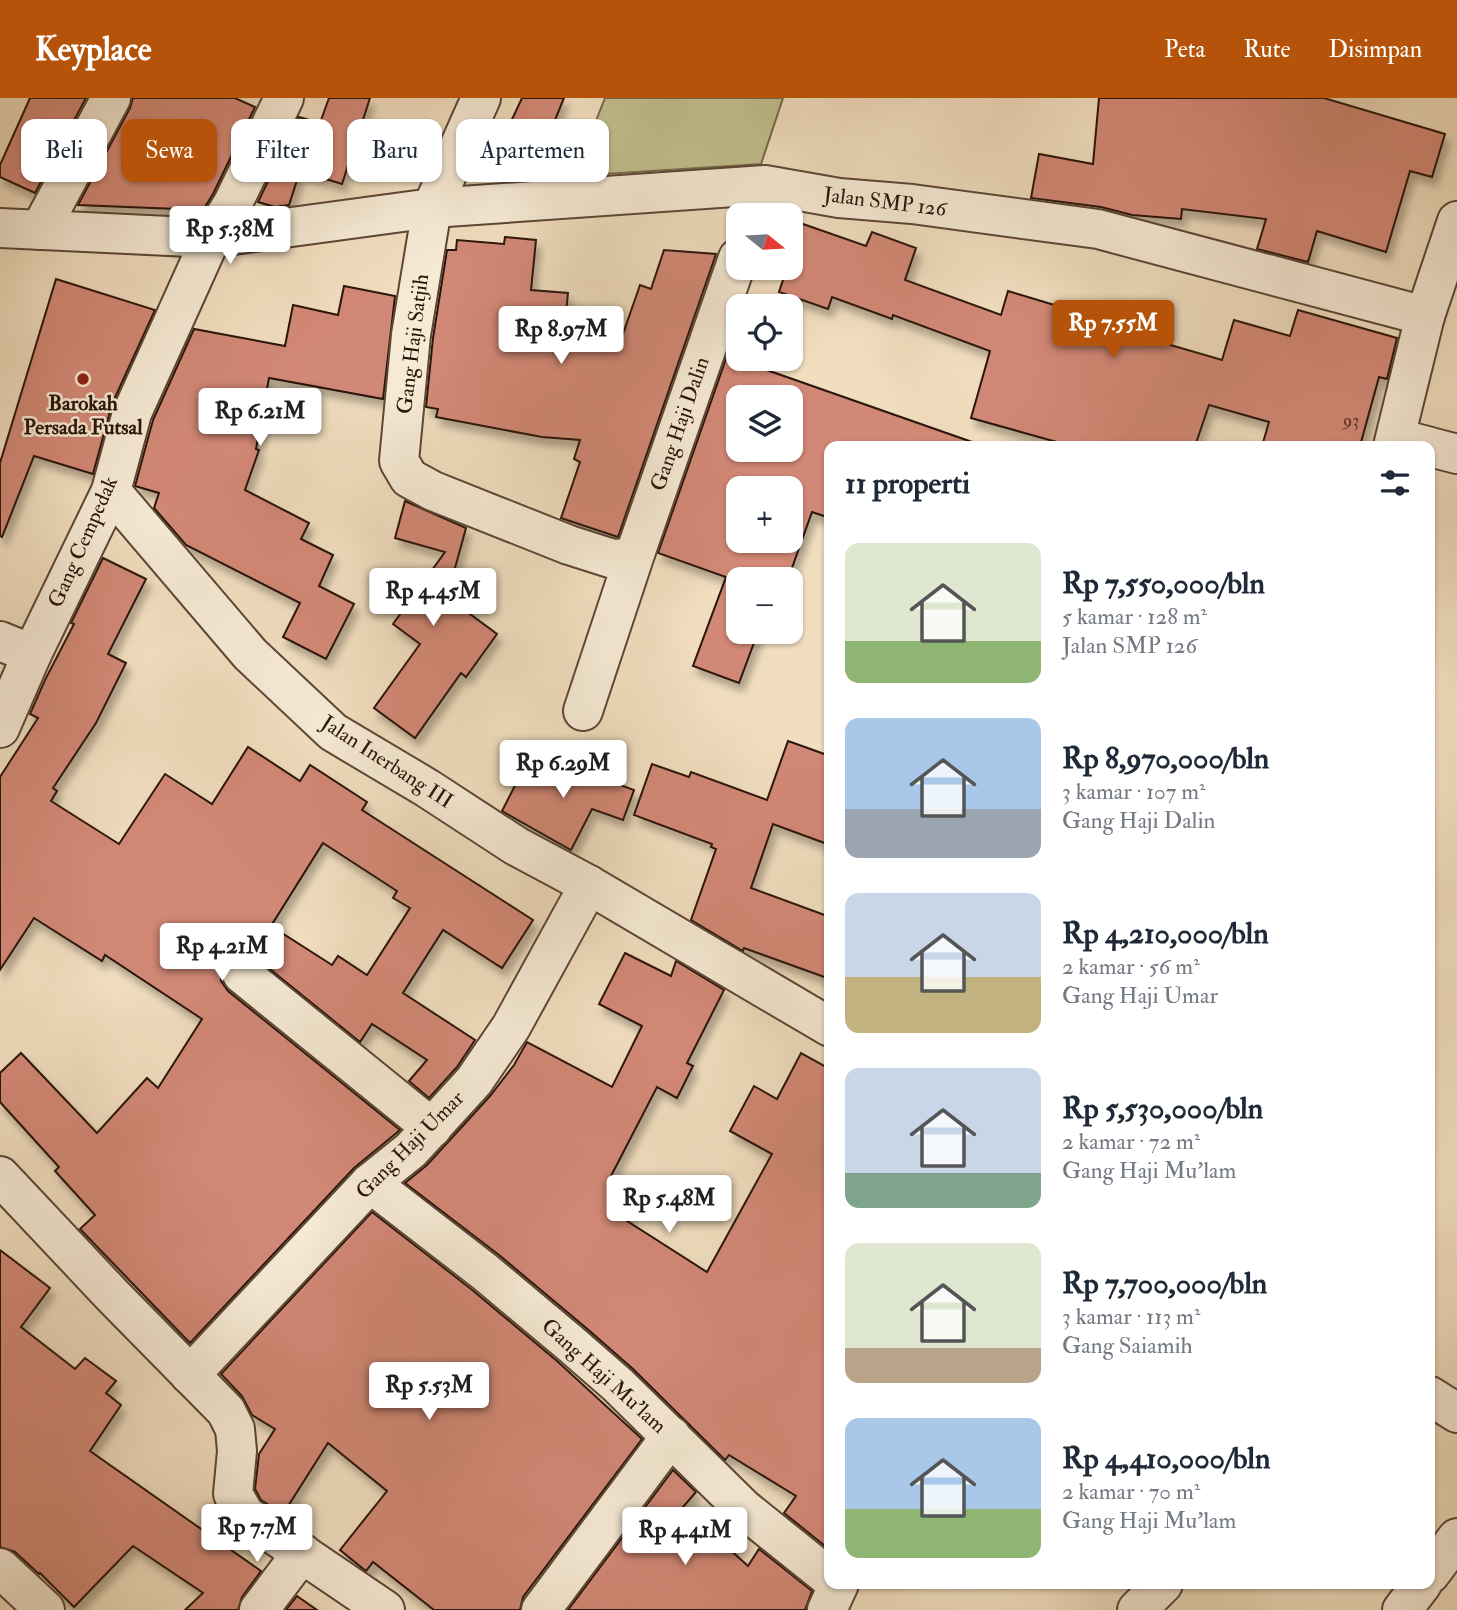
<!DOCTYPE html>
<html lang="id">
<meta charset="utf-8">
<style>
:root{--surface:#fff;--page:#f2f2f3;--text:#1f2937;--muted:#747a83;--accent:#b45309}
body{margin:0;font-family:"IM FELL Double Pica",serif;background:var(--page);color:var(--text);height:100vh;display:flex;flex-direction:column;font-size:26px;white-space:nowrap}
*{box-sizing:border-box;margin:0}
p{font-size:23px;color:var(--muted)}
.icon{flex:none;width:38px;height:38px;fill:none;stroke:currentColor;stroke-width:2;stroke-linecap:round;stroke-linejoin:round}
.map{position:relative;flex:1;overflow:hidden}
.side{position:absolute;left:824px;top:343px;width:611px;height:1148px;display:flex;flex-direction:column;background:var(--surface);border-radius:14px;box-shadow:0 2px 5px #0004}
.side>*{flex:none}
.banner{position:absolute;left:21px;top:21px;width:665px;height:63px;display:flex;gap:14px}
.needle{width:46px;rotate:108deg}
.tools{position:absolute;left:726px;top:105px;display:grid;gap:14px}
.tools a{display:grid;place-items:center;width:77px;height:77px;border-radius:14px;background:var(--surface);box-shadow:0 2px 5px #0004;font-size:35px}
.price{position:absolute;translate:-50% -60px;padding:0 16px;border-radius:7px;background:#fff;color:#222;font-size:23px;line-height:46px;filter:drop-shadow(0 2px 4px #0008)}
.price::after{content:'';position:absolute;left:50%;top:42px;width:21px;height:16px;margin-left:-10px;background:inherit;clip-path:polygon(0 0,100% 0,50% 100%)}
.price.active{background:var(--accent);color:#fff}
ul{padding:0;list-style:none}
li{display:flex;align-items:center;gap:21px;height:175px;padding:0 21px}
li span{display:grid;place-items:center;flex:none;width:196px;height:140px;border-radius:14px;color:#555}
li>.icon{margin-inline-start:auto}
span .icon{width:84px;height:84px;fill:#fffc;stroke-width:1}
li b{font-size:30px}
h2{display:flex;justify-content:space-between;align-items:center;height:84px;padding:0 21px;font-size:30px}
.pill{padding:0 24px;border-radius:14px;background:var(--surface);box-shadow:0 2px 5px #0004;font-size:24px;line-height:63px}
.pill.active{background:var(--accent);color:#fff}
header{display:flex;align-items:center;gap:42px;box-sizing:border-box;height:98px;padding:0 35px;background:var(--accent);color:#fff}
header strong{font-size:33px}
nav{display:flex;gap:38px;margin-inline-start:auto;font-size:24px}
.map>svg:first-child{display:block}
.green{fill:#c1bf8d;stroke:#766a4b;stroke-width:2}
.building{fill:#d28876;stroke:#2a1409;stroke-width:2;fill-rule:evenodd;filter:url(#shadow)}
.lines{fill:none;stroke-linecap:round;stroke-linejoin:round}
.minor-casing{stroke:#5c4636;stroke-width:42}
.minor{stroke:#f6ead5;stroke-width:38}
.poi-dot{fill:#8f2418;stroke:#f6ead5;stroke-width:2.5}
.labels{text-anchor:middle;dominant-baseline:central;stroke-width:5;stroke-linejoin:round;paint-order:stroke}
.number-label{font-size:18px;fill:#543124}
.street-label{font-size:21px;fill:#2a1409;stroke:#f6ead5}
.poi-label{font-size:21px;font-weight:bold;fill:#2a1409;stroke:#f6ead5}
</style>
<header>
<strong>Keyplace</strong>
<nav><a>Peta</a><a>Rute</a><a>Disimpan</a></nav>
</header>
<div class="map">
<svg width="1457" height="1512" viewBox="0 0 1457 1512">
<defs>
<filter id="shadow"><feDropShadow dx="4.5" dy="8" stdDeviation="3.5" flood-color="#0004"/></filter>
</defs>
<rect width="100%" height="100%" fill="#f1debf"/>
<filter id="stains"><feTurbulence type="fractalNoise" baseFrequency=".00286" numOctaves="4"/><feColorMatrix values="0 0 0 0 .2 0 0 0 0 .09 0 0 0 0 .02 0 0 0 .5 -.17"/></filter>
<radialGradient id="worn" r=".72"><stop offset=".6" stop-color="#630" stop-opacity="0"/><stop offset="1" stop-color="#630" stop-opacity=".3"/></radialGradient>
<!-- green -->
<path class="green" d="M605,0H783L761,66L574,78Z"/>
<!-- building -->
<g class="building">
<path d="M30,0H86L35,95L0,79V67Z"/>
<path d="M133,0H235L255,9L213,96L203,112L78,107L130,10Z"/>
<path d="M329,0H370L342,86L300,73L289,107L275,109L258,104L299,19L320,25Z"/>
<path d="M522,0H564L548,39L557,43L541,81H534L492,64Z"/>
<path d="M1099,0H1324L1445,36L1432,79L1410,73L1386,154L1317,133L1308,164L1257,151L1266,121L1182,111L1181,121L1132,117L1101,109L1031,100L1039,56L1093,66Z"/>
<path d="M803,126L866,148L872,134L916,150L905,182L1001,217L1008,193L1144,234L1143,239L1222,262L1234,222L1290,238L1298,212L1397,240L1387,281L1379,279L1360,348H1262L1269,324L1209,307L1195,348H1071L971,320L990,253L893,217L892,221L832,199L828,211L779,194L787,170H791V159Z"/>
<path d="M505,139L536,142L531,192L568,195L564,235L617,253L640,187L651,191L664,152L716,156L618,439L561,420L580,364L574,361L580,342L542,339L436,319L438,311L426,309L433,240L447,152H456L457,142L504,146Z"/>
<path d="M56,181L155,212L112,306L93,376L34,358L2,439L0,438V365Z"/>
<path d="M344,188L395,198L383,301L269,280L256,351L259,352L245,392L309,425L301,441L333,457L319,488L354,506L326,561L283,539L300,505L186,447L154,410L159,395L135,388L153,322L194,231L285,248L293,207L338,217Z"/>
<path d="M727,258L972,344L971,348H830V420L812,414L788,481H738V534H758L739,585L693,568L726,479L658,455ZM738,299H791V352H738ZM738,390H791V443H738Z"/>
<path d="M405,403L466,430L447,499L497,536L466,579L461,575L415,640L374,610L420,546L393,526L445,454L395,440Z"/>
<path d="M103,460L146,481L108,556L126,565L96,625L53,690L57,693L51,703L119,746L165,676L212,706L248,649L300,683L310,667L367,704L362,712L533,822L502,870L443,832L403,895L475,942L457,969L429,1000L409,983L427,962L372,926L360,944L255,859L246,855H235L225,863L221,872V883L228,893L400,1032L354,1070L190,1245L80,1131L95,1117L55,1073L59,1069L0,1004V975L21,955L97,1035L147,980L158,990L202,921L105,857L102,863L34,820L0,872V679L38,620L30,616L45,582L74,526L71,525ZM323,745L397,793L393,800L410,810L367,877L338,858L332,867L271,828Z"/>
<path d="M788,643L830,658V747L773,726L751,790L830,819V881L744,850L743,853L691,822L716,751L711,749L712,746L634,717L652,666L689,679L691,674L767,702Z"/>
<path d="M531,656L582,682L585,674L634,692L623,722L592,711L571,752L502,713Z"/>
<path d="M625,855L671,878L676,863L724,892L687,965L693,968L677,1000L657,989L611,1078L641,1097L624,1121L707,1174L772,1056L730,1033L754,988L777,1001L801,955L830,971V1452L784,1415L796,1398L729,1357L725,1362L633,1271L585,1229L499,1157L405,1085L427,1067L490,998L514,967L527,944L612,989L642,928L599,906Z"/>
<path d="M372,1114L471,1191L557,1263L642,1341L523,1499L520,1512H434L373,1464L366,1473L340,1452L387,1393L328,1345L283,1416L261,1402L255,1391L259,1356L275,1331L252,1317L242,1298L221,1276Z"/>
<path d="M0,1152L50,1190L21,1229L75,1271L85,1260L116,1283L106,1295L121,1307L90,1353L261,1473L242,1499L238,1512H185L203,1495L133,1448L74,1509L40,1475L39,1476L15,1454L0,1449Z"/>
<path d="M673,1372L696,1394L683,1409L748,1468L759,1451L812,1493L805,1512H568Z"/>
<path d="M297,1498L317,1512H286Z"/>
</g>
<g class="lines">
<defs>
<g id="minor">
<path d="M481,0L432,110L411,237L399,363L409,380L433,393L569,447L613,461L629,460L636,453"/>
<path d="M0,130L211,140L432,110L765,87L839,100L912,106L1098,131L1425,218"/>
<path d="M40,132L111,0"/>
<path d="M1396,340L1427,348"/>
<path d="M1393,348L1425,218L1457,123"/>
<path d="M1430,349L1457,356"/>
<path d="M111,393L250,556L333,634L427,690L516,748L589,787L830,929"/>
<path d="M0,543L32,556"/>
<path d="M583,613L636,453L738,160"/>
<path d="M0,630L32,556L111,393L132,315L211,140L232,107L284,0"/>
<path d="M242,876L432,1030"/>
<path d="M0,1078L112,1197L226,1313L235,1331L237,1353L233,1396L245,1417L385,1512"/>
<path d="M370,1085L485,1174L571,1246L618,1287L744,1411L830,1480"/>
<path d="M190,1277L370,1085L411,1052L474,983L511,929L589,787"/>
<path d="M1430,1298L1457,1315"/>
<path d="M0,1470L45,1512"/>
<path d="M1430,1476L1457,1440"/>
<path d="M259,1512L302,1455"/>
<path d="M541,1512L671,1338"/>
<path d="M827,1512L839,1486"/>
<path d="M1137,1512L1163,1486"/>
<path d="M1402,1512L1422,1486"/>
</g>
</defs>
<!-- minor casing -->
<use href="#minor" class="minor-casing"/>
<!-- minor -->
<use href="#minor" class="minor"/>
</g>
<!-- markers -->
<circle class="poi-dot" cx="83" cy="281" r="7"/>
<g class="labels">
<!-- number labels -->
<g class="number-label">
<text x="1351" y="322">93</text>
</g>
<!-- street labels -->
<g class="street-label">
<text transform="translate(885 104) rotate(7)">Jalan SMP 126</text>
<text transform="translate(413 246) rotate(-83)">Gang Haji Satjih</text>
<text transform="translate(680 326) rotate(-71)">Gang Haji Dalin</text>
<text transform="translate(83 444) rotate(-66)">Gang Cempedak</text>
<text transform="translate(387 664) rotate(33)">Jalan Inerbang III</text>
<text transform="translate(410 1047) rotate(-45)">Gang Haji Umar</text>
<text transform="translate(604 1278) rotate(42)">Gang Haji Mu'lam</text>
</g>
<!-- poi labels -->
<g class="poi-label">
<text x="83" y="305">Barokah<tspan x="83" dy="24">Persada Futsal</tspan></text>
</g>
</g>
<rect width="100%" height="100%" filter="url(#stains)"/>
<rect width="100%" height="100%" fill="url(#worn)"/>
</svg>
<div class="tools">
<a><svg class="needle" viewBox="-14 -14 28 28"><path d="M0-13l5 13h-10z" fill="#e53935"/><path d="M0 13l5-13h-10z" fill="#747a83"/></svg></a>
<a><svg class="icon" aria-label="locate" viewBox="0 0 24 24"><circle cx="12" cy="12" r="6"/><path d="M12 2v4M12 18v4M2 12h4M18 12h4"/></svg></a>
<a><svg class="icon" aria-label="layers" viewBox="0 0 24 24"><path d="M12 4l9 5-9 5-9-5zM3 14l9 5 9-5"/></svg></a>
<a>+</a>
<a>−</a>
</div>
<b class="price" style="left:230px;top:168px">Rp 5.38M</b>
<b class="price active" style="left:1113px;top:262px">Rp 7.55M</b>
<b class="price" style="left:561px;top:268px">Rp 8.97M</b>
<b class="price" style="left:260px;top:350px">Rp 6.21M</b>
<b class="price" style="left:433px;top:530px">Rp 4.45M</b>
<b class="price" style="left:563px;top:702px">Rp 6.29M</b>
<b class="price" style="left:222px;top:885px">Rp 4.21M</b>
<b class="price" style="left:669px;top:1137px">Rp 5.48M</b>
<b class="price" style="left:429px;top:1324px">Rp 5.53M</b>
<b class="price" style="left:257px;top:1466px">Rp 7.7M</b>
<b class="price" style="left:685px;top:1469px">Rp 4.41M</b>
<div class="banner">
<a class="pill">Beli</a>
<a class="pill active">Sewa</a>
<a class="pill">Filter</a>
<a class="pill">Baru</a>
<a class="pill">Apartemen</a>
</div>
<section class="side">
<h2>11 properti<svg class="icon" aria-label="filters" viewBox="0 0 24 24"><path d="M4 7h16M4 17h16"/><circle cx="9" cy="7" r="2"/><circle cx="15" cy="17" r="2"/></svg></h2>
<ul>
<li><span style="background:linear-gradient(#dfe7d0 70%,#8fb573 0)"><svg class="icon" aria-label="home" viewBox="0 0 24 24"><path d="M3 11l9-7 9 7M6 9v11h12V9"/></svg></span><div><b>Rp 7,550,000/bln</b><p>5 kamar · 128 m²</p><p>Jalan SMP 126</p></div></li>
<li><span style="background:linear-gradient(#a9c7e8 65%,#9aa5b1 0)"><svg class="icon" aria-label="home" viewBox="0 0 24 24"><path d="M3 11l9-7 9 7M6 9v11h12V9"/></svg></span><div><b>Rp 8,970,000/bln</b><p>3 kamar · 107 m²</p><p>Gang Haji Dalin</p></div></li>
<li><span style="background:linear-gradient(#c9d6e8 60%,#c2b280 0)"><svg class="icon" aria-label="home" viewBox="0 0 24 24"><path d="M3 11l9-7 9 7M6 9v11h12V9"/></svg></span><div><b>Rp 4,210,000/bln</b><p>2 kamar · 56 m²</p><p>Gang Haji Umar</p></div></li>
<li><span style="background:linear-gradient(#c9d6e8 75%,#7fa58c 0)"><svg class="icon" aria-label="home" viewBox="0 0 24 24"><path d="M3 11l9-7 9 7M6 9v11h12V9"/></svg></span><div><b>Rp 5,530,000/bln</b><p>2 kamar · 72 m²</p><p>Gang Haji Mu'lam</p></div></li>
<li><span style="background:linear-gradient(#dfe7d0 75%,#b9a48a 0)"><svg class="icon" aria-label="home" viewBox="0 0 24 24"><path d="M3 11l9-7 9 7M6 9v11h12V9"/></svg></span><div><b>Rp 7,700,000/bln</b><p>3 kamar · 113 m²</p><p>Gang Saiamih</p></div></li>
<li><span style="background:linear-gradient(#a9c7e8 65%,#8fb573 0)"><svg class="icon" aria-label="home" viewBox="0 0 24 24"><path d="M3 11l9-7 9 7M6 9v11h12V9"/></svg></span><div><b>Rp 4,410,000/bln</b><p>2 kamar · 70 m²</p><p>Gang Haji Mu'lam</p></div></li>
</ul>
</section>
</div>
